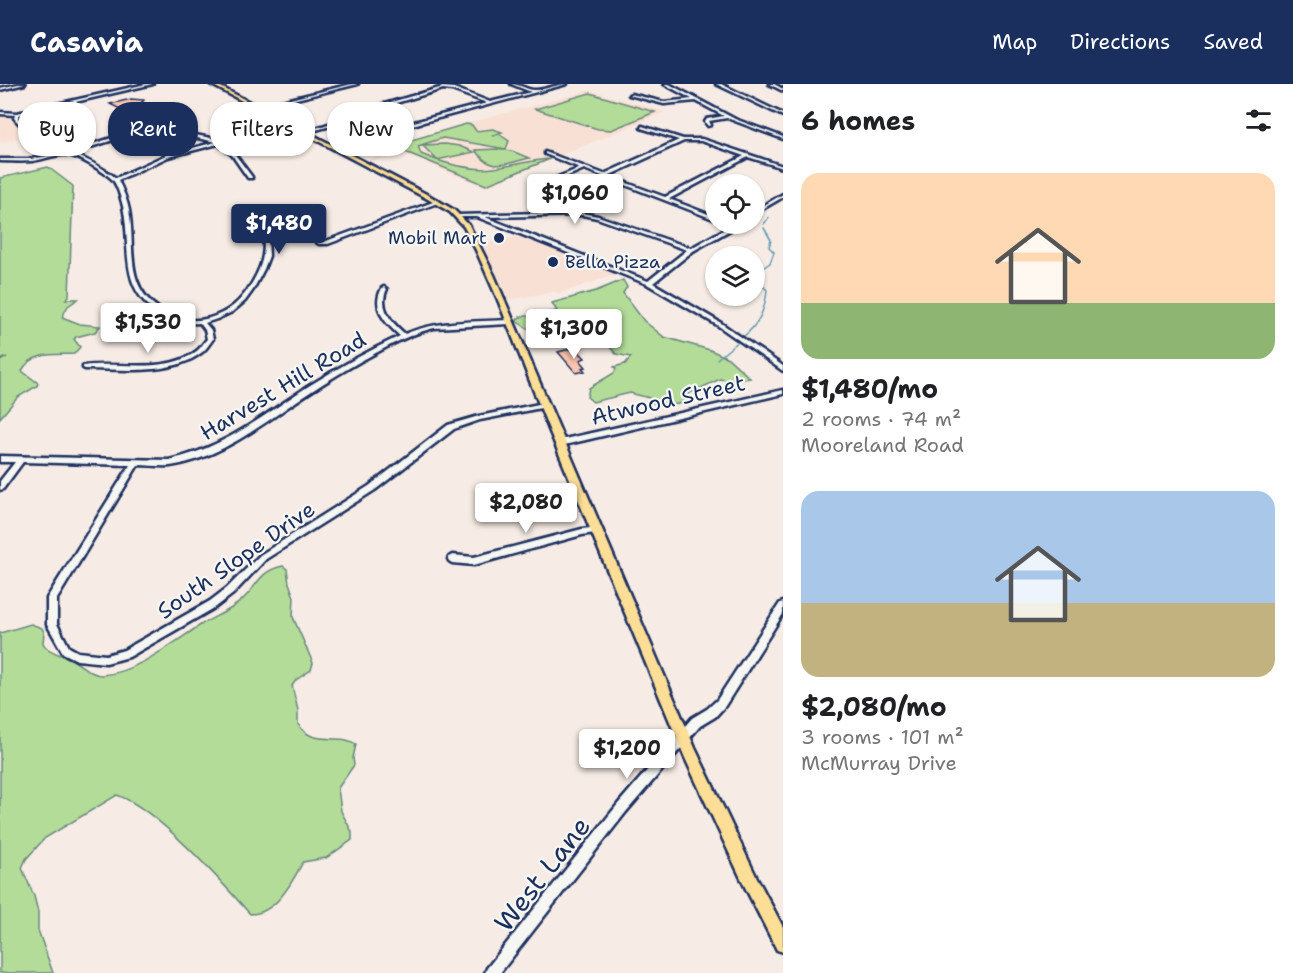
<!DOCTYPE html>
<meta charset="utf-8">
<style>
:root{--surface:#fff;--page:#f2f2f2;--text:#202124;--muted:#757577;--accent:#1b2f5e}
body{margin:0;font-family:"Shantell Sans",sans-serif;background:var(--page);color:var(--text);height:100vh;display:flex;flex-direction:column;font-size:22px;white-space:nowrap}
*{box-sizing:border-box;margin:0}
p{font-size:20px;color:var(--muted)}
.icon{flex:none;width:33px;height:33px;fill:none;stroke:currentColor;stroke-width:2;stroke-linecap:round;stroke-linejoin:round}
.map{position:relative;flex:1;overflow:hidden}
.sheet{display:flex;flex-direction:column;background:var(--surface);width:510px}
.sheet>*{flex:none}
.banner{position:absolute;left:18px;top:18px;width:570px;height:54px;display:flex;gap:12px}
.controls{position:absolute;left:705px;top:90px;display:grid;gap:12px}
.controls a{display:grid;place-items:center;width:60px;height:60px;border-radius:50%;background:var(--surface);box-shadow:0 2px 4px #0004;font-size:30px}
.price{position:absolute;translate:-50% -51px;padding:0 14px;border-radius:6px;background:#fff;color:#222;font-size:20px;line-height:39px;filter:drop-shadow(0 2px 3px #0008)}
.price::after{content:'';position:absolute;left:50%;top:36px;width:18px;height:14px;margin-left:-9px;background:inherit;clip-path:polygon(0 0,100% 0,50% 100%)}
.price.current{background:var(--accent);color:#fff}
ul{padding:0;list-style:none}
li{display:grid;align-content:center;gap:12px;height:318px;padding:0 18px}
li span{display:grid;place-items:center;height:186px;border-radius:18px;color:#555}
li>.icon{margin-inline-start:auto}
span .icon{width:108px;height:108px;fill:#fffc;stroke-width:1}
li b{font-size:26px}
h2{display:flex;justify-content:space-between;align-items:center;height:72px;padding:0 18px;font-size:26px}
.chip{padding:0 21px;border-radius:24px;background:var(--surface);box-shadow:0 2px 4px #0004;font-size:21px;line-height:54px}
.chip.current{background:var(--accent);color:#fff}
header{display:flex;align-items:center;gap:36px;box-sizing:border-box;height:84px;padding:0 30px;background:var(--accent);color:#fff}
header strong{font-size:28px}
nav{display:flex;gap:33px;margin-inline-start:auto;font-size:21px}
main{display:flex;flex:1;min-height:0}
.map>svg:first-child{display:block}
.built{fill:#f9e0d5}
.green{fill:#b3dc99;stroke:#67867c;stroke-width:1.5}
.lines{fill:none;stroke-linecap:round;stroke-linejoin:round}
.stream{stroke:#6098b3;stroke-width:1.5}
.building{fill:#fdc5b0;stroke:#1b2f5e;stroke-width:1.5}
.minor-casing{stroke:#1b2f5e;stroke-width:5}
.major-casing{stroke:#1b2f5e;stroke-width:5}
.minor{fill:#f6f6f2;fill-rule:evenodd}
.major{fill:#fdde96;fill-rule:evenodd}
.poi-dot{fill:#1b2f5e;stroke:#f6f6f2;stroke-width:2}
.labels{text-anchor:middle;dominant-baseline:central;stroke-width:4.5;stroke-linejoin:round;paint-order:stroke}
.far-poi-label{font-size:18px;fill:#1b2f5e;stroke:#f6f6f2;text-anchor:end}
.street-label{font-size:22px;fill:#1b2f5e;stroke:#f6f6f2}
.near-street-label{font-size:27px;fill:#1b2f5e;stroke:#f6f6f2}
</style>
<header>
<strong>Casavia</strong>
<nav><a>Map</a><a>Directions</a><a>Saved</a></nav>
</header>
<main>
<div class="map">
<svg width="783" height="889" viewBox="0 0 783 889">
<rect width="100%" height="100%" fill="#f7ece5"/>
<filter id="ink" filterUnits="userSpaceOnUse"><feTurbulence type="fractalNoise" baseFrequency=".0167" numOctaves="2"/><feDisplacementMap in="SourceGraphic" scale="12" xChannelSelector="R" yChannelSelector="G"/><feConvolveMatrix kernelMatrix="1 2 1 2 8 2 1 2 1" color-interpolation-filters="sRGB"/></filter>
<g filter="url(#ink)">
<!-- built -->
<g class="built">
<path d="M589,6L666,28L485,103L401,69L368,79L364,77L396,67L386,62Z"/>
<path d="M0,31H12L17,43L27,52L0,59Z"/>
<path d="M524,151L620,189L558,210L555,208L503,217L479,161Z"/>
</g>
<!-- green -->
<g class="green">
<path d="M590,9L655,28L611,46L598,45L535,25Z"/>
<path d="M466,40L472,41L476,47L493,45L502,48L492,52L499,50L509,57L506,65L443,54L418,62L421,70C442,79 471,87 494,84C513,82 530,76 550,75L486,101L391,62Z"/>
<path d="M445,60L459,62L474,68L437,76L422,61Z"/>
<path d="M498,65L512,67L529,74C505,80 491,89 475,66Z"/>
<path d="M48,83L73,102L69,212L66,215H78L68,222L62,233L80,240L100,242L95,248L76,253L74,255L80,263L74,270C55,271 32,267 22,287L38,299L37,302L18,313L0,334V277L7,273L0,275V94Z"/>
<path d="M623,196L627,203L623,209L644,237L664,253L710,266L728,274L750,294L731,297L720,295L688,310L684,319L666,322L653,319L649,314L630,309L593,318L587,313L589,304L614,289L616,285L614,283L625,280L631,273L616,270L609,262L619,256C603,247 587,255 569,256C549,257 532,248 516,237L520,233L557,227L552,219L596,207Z"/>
<path d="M283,482L287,485L289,499L294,513L293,533L313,579L311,586L296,596L292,602L298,626V640C313,664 338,648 356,660L353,674L354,681L338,704L341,727L352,748V756L326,774L303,778C292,798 276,830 250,830C221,797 157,725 117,711L45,754L26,775L22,784L34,812L38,828V846L53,889H0V549L31,540L42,544L44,548L43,559C48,569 64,571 74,577C83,582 91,591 102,591C135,589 173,559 199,542C214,532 234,526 246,512C259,498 262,486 283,482Z"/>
</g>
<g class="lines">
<!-- stream -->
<g class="stream">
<path d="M764,140L769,133"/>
<path d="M757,188L770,179L774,168L769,163L771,156L764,144"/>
<path d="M743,253C759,240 765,226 767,206L758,197"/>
<path d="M717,275L739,257"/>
</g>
</g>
<!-- building -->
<g class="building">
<path d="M131,15L144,16L138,22L122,26L110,20Z"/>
<path d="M570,265L577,266L585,274L580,276L586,283L582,284L585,287L576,289L558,268Z"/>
</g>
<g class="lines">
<defs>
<g id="minor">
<path d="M18,0H25L0,6V4Z"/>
<path d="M146,0H153L19,31L18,34C32,51 47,60 67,68L131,48L159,44L216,55L221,57L234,69L252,93V94H248L232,71L218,60L168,73L118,96C123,106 127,116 129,126C136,164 123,201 161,226C168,230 174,233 182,235C200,239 219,233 233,222C246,212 261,187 263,171C265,161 263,150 263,139C257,139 253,140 249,135L253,130L267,134L269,172L264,185L253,206L245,217L232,228L217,235L205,239L211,246L213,255C209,260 206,266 201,269C171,292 120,285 85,285L83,284V282C118,277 168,291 198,266C201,263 204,258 207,255L205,246L200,239C184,240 170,237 157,228C115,200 134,156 121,115C119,108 116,99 112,95C107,90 100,86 93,82C86,78 76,72 68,71C59,69 42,76 32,77C22,78 11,77 0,77V75H31L62,69C43,60 28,51 14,34L15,31L0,30V28L17,29ZM159,46L216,58L166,71L116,94C102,83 88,76 71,69L133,50ZM256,133L263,135V137H256L254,135Z"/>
<path d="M352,0H358L255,25L253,24Z"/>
<path d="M511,0C520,0 529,7 536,6C546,6 556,0 567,0L416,40L335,64L334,62L414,38L487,19L452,6L443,5L352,32L334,41L305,49L303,48L332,39L350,30L443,3L454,4L490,18L531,8Z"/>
<path d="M664,0H669L735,35L783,53V55L727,34L709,37L711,41L708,42L705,38L707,35L724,32L696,17L664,20L629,11L631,10L664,18L692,15Z"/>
<path d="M716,0H721L783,30V32Z"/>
<path d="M769,0H774L783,5V7Z"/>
<path d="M642,42L683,55H702L783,82V84L748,73L669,115L716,133V136L584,85L538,105L536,109L547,129H582L598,132L691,164L734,140H739V141L693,167L653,199L721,239L783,282V287L717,241L647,200L477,133H458L456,132L458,131L543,129L532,109L534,103L580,84L545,70V68L604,90L679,56L641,44ZM684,57H701L744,72L665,113L608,92ZM582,131L597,134L687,166L648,197L485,133Z"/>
<path d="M783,110V113L754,130V127Z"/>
<path d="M436,117L440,118L328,160H319L316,158L319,156L326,157Z"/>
<path d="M384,203L387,205C378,223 391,238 405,250C437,236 474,238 509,236L512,238L509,240L434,244C417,248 402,255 387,263C352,281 318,302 285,325C251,349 212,376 170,382C160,383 148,381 138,381L57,515V540L69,563L78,568L106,571L124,566L210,517L227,504L260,471L369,402L448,341L479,332L544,319H546V323L480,336L454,345L375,406L266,475L233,510L216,523L129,573L106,579L77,576L63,569L49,544L47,541V514L130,381L23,378L3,405L0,406V397L15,378H0V372L169,376C224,364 261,333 307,303C337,284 368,267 400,252C385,239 371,224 382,204Z"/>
<path d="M783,306V310L560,362L556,359L560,356Z"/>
<path d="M598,443L601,444L602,446L601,448L582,451L474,481L452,479L449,477L448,475L449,473L452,471L474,473L582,445Z"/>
<path d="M783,518V530L725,622L715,633L700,642L626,728L500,889H485L487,884L618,720L692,634L707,625L717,616L780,519Z"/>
</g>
<path id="major" d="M210,0H215L430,112L454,126L469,141L494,191L695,664L756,792L783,843V868L777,866L745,803L685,674L548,343L498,216L476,166L464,143L450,128L426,114Z"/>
</defs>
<!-- minor casing -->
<use href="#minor" class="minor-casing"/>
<!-- major casing -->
<use href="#major" class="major-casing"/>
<!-- minor -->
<use href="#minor" class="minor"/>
<!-- major -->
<use href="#major" class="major"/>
</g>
</g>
<!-- markers -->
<g class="poi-dot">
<circle cx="499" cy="154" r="6"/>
<circle cx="553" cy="178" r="6"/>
</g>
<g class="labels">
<!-- far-poi labels -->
<g class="far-poi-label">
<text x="487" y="154">Mobil Mart</text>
<text x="565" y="178" text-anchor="start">Bella Pizza</text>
</g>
<!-- street labels -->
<g class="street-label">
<text transform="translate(283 302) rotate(-31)">Harvest Hill Road</text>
<text transform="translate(668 316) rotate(-13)">Atwood Street</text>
<text transform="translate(236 476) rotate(-35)">South Slope Drive</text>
</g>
<!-- near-street labels -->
<g class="near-street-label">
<text transform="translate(542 790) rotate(-52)">West Lane</text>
</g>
</g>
</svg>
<div class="controls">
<a><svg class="icon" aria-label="locate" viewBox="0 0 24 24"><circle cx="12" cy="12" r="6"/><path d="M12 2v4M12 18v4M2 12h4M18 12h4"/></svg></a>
<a><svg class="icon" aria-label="layers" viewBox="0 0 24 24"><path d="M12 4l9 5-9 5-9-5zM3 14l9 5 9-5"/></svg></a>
</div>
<b class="price" style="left:575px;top:141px">$1,060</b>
<b class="price current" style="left:279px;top:171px">$1,480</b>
<b class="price" style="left:148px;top:270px">$1,530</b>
<b class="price" style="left:574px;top:276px">$1,300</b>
<b class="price" style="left:526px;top:450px">$2,080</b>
<b class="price" style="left:627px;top:696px">$1,200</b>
<div class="banner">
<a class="chip">Buy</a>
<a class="chip current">Rent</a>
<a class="chip">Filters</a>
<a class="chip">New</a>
</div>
</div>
<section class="sheet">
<h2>6 homes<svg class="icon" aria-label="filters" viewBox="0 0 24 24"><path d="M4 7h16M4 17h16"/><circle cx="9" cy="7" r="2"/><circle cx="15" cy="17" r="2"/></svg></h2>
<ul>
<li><span style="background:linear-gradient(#ffd9b3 70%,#8fb573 0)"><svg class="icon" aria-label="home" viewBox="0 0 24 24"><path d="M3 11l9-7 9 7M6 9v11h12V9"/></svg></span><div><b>$1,480/mo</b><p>2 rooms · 74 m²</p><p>Mooreland Road</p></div></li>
<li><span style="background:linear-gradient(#a9c7e8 60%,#c2b280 0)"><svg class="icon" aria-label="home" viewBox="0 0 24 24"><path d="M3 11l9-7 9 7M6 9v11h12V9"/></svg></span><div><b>$2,080/mo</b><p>3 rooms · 101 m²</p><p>McMurray Drive</p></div></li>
</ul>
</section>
</main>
